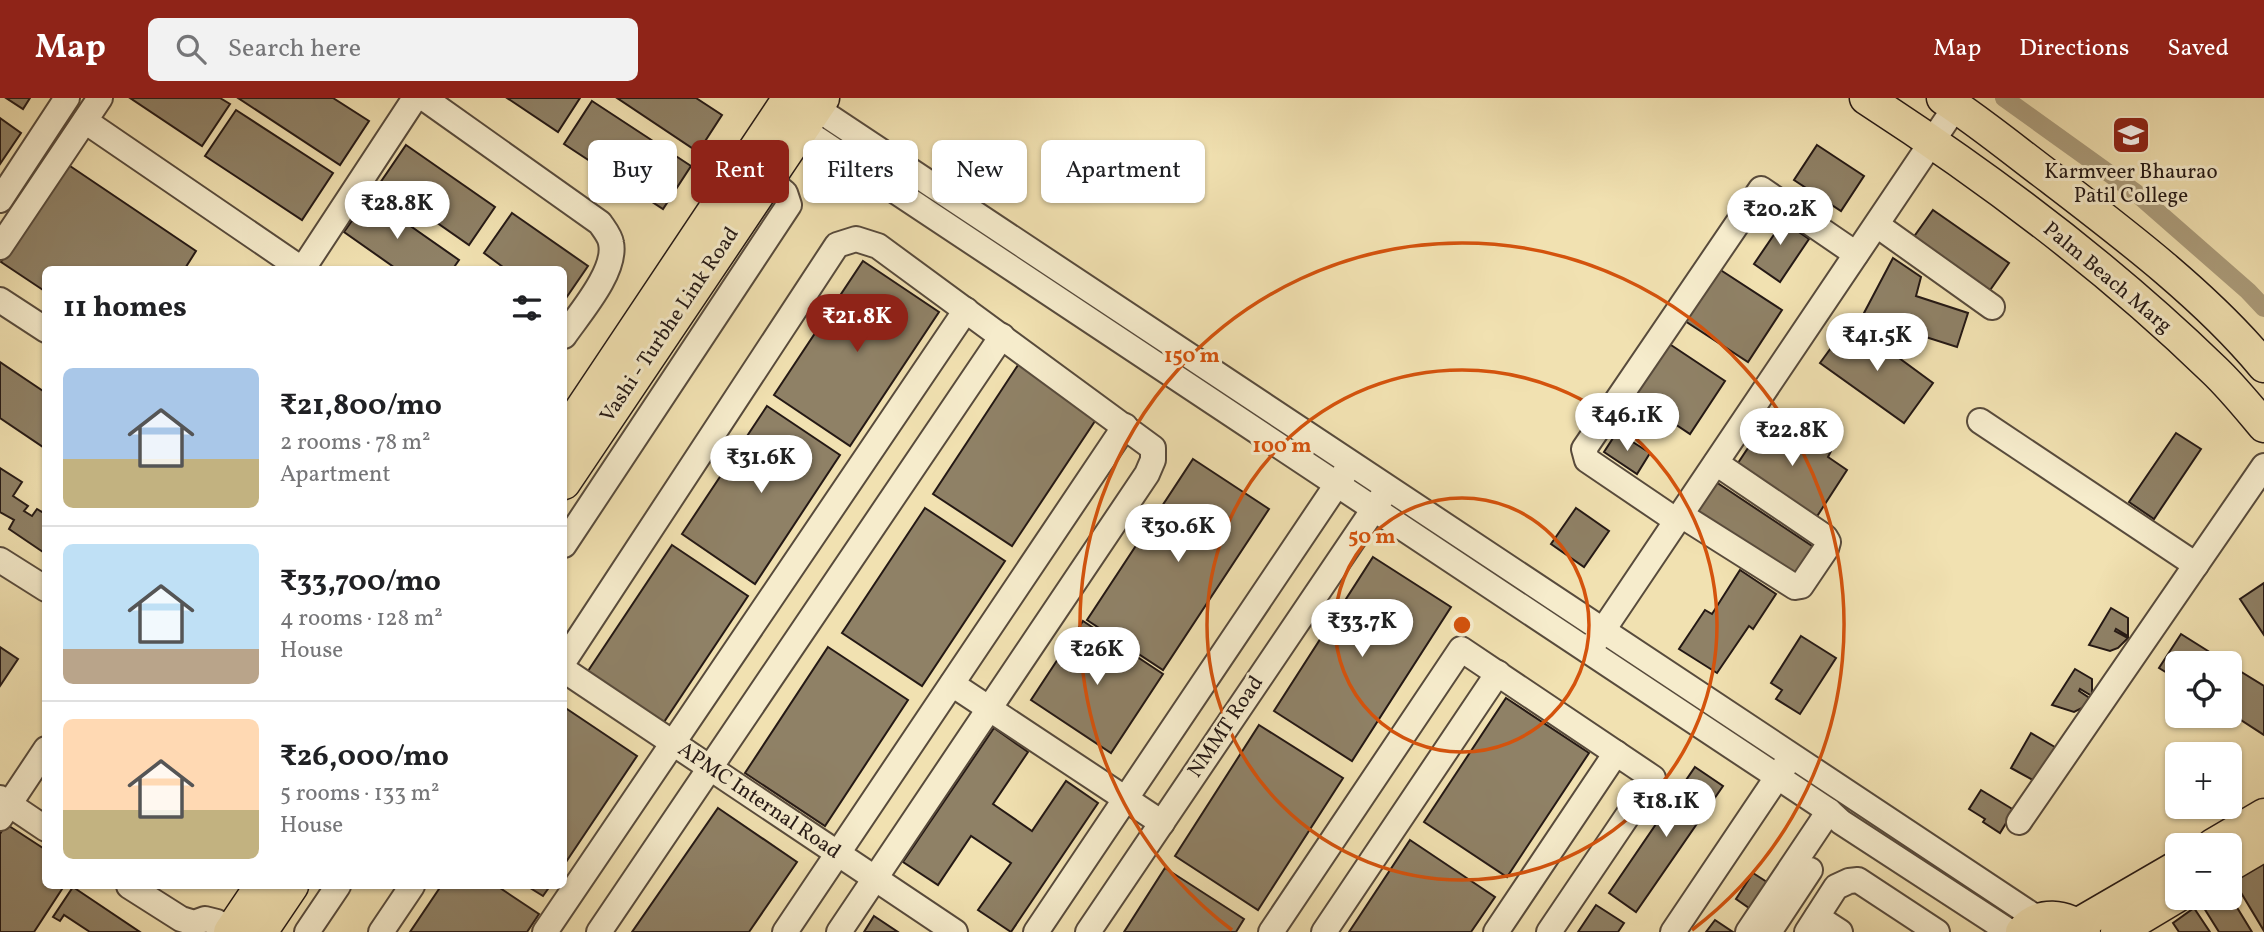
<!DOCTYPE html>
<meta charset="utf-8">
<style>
:root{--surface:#fff;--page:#f2f2f2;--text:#202124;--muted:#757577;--line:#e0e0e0;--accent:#8f2418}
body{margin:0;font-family:Vollkorn,serif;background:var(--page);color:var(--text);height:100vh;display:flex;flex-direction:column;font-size:26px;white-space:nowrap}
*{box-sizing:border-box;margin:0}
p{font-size:23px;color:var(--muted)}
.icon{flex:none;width:38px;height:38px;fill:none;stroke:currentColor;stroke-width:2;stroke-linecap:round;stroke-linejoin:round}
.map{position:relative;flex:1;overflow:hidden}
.side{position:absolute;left:42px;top:168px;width:525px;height:623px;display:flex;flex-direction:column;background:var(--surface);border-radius:10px;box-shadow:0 2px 5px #0004}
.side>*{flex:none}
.top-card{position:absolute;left:588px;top:42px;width:665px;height:63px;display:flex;gap:14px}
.controls{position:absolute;left:2165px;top:553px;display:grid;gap:14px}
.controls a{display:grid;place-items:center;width:77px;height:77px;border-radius:10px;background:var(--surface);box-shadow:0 2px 5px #0004;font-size:35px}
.price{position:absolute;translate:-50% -60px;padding:0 16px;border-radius:24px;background:#fff;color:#222;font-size:23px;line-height:46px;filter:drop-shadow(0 2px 4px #0008)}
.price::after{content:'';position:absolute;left:50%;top:42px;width:21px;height:16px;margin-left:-10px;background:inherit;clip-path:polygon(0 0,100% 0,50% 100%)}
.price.on{background:var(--accent);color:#fff}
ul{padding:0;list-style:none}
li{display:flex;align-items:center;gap:21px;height:175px;padding:0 21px}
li+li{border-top:2px solid var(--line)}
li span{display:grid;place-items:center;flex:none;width:196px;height:140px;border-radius:10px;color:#555}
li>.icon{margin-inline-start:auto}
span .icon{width:84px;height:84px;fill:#fffc;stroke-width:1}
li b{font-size:30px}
h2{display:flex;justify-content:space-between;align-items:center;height:84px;padding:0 21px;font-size:30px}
.tag{padding:0 24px;border-radius:10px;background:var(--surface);box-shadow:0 2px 5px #0004;font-size:24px;line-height:63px}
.tag.on{background:var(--accent);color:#fff}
header{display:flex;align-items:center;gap:42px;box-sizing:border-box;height:98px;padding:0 35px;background:var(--accent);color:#fff}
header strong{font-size:33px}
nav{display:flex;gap:38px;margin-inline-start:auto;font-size:24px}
.search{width:490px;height:63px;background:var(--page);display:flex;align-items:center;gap:18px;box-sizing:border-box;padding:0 24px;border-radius:10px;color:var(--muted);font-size:26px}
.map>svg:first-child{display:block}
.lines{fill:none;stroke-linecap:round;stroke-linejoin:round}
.canal{stroke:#ac9d7c;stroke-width:18}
.building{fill:#8f8166;stroke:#251915;stroke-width:2}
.minor-casing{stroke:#584b3c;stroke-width:28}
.major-casing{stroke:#251915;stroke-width:35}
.minor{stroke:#f6eccc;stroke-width:24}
.major{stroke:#f1e1b1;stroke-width:32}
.ring{fill:none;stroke:#d4530d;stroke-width:3.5}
.labels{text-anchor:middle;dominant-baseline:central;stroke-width:6;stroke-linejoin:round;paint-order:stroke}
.poi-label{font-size:21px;fill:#251915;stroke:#f6eccc}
.street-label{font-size:21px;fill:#251915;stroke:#f6eccc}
.centre{fill:#d4530d;stroke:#f6eccc;stroke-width:3.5}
.ring-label{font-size:21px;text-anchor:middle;font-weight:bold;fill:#d4530d;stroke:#f6eccc;stroke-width:6;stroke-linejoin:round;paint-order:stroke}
</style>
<header>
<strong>Map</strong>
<div class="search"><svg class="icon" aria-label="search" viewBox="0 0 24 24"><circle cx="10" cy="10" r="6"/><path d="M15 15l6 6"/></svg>Search here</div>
<nav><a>Map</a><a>Directions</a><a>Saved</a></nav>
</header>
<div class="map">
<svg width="2264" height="834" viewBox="0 0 2264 834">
<rect width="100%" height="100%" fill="#f1e1b1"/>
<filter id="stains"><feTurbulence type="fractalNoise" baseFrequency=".00286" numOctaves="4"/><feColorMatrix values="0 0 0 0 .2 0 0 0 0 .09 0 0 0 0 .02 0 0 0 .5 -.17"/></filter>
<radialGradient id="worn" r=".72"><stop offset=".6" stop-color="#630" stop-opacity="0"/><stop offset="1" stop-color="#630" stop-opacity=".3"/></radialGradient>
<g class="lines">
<!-- canal -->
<path class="canal" d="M2004,0L2135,94L2248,193L2264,210"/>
</g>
<!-- building -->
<g class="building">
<path d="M6,0H30L23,11Z"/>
<path d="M130,0H220L230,6L202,48Z"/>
<path d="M238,0H333L369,23L340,67Z"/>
<path d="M507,0H580L558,34Z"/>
<path d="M617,0H696L722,17L698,54Z"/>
<path d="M592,3L691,68L663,111L564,46Z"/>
<path d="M236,12L333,75L302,122L205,58Z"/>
<path d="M0,20L21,35L0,66Z"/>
<path d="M406,47L495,109L469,147L380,85Z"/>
<path d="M1817,47L1864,78L1841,113L1794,82Z"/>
<path d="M67,66L196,153L184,172H46V194L1,164Z"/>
<path d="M369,99L459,162L452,172H398L344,134Z"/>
<path d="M1765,111L1809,141L1780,184L1754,166L1775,135L1757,123Z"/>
<path d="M1933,112L2009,165L1988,195L1913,140Z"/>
<path d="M512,115L588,168L564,203V172H507L484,155Z"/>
<path d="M1893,160L1921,179L1916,198L1968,215L1957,249L1907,233L1904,242L1864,215Z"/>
<path d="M863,163L939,214L850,348L774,297Z"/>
<path d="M1719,171L1782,212L1748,264L1685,223Z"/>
<path d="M1850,224L1933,285L1904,325L1820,265Z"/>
<path d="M1668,245L1725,283L1690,336L1633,298Z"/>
<path d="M0,264L46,295V351L0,320Z"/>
<path d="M1020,264L1099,317L1012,448L933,396Z"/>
<path d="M767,308L840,357L755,486L682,436Z"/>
<path d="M1768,320L1783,330L1786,325L1805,337L1802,342L1810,347L1813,341L1831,353L1828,359L1847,372L1814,423L1734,371Z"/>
<path d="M1617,334L1650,355L1637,376L1604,354Z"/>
<path d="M2176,335L2201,351L2154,421L2129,404Z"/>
<path d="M1193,361L1269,411L1163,572L1087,522Z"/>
<path d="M0,370L22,384L13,398L28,408L24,413L32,418L37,411L42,414L46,410V451L43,454L9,431L14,422L0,414Z"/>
<path d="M1710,380L1815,450L1794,480L1690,410Z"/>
<path d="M925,410L1005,463L922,588L842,535Z"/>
<path d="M1576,410L1609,433L1584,469L1551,446Z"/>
<path d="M672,447L748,498L662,627L586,576Z"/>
<path d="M1373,459L1451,509L1352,663L1274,613Z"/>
<path d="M1740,472L1776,496L1753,531L1749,528L1717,575L1679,551L1705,512L1712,516Z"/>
<path d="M2264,485V537L2240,501Z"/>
<path d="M2111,510L2128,520V538L2116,531L2115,533L2128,540L2118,550L2110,553L2089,547Z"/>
<path d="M1083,523L1163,576L1111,655L1031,602Z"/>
<path d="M2181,536L2227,565H2177V581L2159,570Z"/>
<path d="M1801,538L1836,560L1800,616L1776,601L1782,592L1771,585Z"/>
<path d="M0,549L18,561L0,588Z"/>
<path d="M828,549L908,602L825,728L745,675Z"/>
<path d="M2230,567L2264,588V637L2230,615Z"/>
<path d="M2075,571L2092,581V598L2080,591L2079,593L2091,601L2082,610L2074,614L2052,607Z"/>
<path d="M1506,600L1589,655L1507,779L1424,724Z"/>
<path d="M564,609L637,658L564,767Z"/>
<path d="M1259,627L1343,680L1258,812L1175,758Z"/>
<path d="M994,630L1028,654L993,706L1032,733L1066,683L1098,705L1011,834L978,812L1011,765L971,738L938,787L903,764Z"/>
<path d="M2031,635L2060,652L2040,686L2011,670Z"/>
<path d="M1695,669L1723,688L1636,814L1609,795Z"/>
<path d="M1981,692L2014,712L2000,735L1983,724L1985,721L1969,711Z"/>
<path d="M718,710L797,764L749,834H632Z"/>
<path d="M6,726L46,752V788H64L34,834H0V736Z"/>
<path d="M1410,742L1495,799L1471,834H1349Z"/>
<path d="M2264,765V833L2234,783Z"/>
<path d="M1165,770L1244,821L1236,834H1124Z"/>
<path d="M1753,775L1770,786L1752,812L1736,801Z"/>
<path d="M441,788H497L539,816L527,834H410Z"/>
<path d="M527,788H550L543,798Z"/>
<path d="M73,789L140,834H90L64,817L60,823L53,819Z"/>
<path d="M2230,798L2252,834H2219L2199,802L2202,800H2230Z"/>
<path d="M1596,807L1624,825L1618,834H1578Z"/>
<path d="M2194,810L2210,834H2179L2173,825Z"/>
<path d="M874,818L898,834H864Z"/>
<path d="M1715,822L1733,834H1706Z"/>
</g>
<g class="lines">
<defs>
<g id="minor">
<path d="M424,0L600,125C604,131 610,138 611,145C617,173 579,216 564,238"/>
<path d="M800,8L816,10L2038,821"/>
<path d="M792,16L802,31L1829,713L1841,724L2010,834"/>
<path d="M85,23L303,172"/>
<path d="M0,102L67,0"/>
<path d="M1877,127L1992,209"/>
<path d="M0,149L100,0"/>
<path d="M302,172L415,0"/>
<path d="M0,202L46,232"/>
<path d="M1980,323L2196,467"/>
<path d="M1681,417L1795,489L1801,488L1826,451L1828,444L1825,439L1716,365"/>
<path d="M1677,423L1587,362L1584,351L1761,91L1856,156"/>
<path d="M564,447L789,107L785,95L768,81"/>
<path d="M0,462L46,491"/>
<path d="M1595,544L1956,8"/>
<path d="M564,563L837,147L856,141L878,148L1153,350V362L1147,376L839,834"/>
<path d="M564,572L955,834"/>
<path d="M952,586L1162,725"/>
<path d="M0,700L46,731"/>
<path d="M0,720L46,651"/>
<path d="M2019,724L2264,368"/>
<path d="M129,788L181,821L194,825L205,821L217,824L232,832"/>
<path d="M1817,819L1840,834"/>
<path d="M307,834L338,788"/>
<path d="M381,834L412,788"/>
<path d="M545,834L966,212"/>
<path d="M599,834L1002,238"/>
<path d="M785,834L1125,328"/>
<path d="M1036,834L1346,373"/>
<path d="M1088,834L1382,399"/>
<path d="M1271,834L1461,551L1653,680L1549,834"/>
<path d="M1324,834L1498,575"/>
<path d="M1496,834L1616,655"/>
<path d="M1673,834L1786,666"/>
<path d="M1748,834L1829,713"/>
<path d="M1769,834L1810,772"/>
<path d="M1807,834L1836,789L1849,783L1858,782L1937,834"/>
</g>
<g id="major">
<path d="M1866,0C1988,79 2110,171 2214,272C2232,289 2248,309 2264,328"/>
<path d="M1943,0C1980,24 2015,53 2051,80C2124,136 2206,198 2264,268"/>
<path d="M564,337L789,0"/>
<path d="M564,385L823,0"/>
<path d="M2213,747L2264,717"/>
<path d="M2230,767L2264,747"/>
<path d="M2077,827L2177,769"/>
<path d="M230,834L261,788"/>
<path d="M261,834L292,788"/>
<path d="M2022,834C2039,814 2066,816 2084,834"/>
<path d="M2117,834L2177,798"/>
</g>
</defs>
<!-- minor casing -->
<use href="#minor" class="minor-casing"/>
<!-- major casing -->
<use href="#major" class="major-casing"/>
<!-- minor -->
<use href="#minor" class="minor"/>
<!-- major -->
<use href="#major" class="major"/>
</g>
<!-- distance rings -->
<g class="ring">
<circle cx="1462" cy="527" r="127"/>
<circle cx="1462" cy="527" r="255"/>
<path d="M1232 832A382 382 0 1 1 1692 832"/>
</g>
<!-- icons -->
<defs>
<symbol id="university-square" viewBox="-11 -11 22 22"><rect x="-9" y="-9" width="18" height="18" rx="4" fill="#8f2418" stroke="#f6eccc"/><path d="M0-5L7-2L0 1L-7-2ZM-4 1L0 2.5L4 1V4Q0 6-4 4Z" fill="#fff"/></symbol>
</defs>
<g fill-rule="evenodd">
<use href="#university-square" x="2109" y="15" width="44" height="44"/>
</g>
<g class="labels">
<!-- poi labels -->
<g class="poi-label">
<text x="2131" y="74">Karmveer Bhaurao<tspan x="2131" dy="24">Patil College</tspan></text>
</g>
<!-- street labels -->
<g class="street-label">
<text transform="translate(2107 180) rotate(40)">Palm Beach Marg</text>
<text transform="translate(670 227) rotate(-56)">Vashi - Turbhe Link Road</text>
<text transform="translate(1226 629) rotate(-56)">NMMT Road</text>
<text transform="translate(759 703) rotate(34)">APMC Internal Road</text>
</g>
</g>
<circle cx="1462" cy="527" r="10" class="centre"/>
<g class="ring-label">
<text x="1192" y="264">150 m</text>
<text x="1282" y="354">100 m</text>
<text x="1372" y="445">50 m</text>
</g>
<rect width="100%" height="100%" filter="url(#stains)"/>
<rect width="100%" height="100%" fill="url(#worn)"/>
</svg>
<div class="controls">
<a><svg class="icon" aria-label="locate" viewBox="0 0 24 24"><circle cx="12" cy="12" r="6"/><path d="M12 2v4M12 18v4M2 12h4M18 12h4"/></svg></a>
<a>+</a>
<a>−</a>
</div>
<b class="price" style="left:397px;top:143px">₹28.8K</b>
<b class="price" style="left:1780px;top:149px">₹20.2K</b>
<b class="price on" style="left:857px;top:256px">₹21.8K</b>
<b class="price" style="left:1877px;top:275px">₹41.5K</b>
<b class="price" style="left:1627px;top:355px">₹46.1K</b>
<b class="price" style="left:1792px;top:370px">₹22.8K</b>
<b class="price" style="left:761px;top:397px">₹31.6K</b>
<b class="price" style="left:1178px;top:466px">₹30.6K</b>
<b class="price" style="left:1362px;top:561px">₹33.7K</b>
<b class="price" style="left:1097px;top:589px">₹26K</b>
<b class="price" style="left:1666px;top:741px">₹18.1K</b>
<div class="top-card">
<a class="tag">Buy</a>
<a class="tag on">Rent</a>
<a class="tag">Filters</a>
<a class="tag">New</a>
<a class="tag">Apartment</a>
</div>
<section class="side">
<h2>11 homes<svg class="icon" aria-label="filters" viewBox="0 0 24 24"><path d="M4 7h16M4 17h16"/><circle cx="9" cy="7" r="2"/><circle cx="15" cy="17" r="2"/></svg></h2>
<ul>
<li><span style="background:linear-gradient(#a9c7e8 65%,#c2b280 0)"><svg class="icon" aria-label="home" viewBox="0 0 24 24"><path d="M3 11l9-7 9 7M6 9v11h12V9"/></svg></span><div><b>₹21,800/mo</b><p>2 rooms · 78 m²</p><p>Apartment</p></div></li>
<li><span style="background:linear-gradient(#bfe0f5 75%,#b9a48a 0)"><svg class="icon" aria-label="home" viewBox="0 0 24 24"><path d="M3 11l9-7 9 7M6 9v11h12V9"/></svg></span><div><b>₹33,700/mo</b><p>4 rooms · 128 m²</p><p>House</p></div></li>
<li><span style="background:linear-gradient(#ffd9b3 65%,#c2b280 0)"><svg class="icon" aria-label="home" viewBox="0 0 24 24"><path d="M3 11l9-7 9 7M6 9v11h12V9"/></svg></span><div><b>₹26,000/mo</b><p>5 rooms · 133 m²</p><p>House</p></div></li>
</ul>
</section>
</div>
